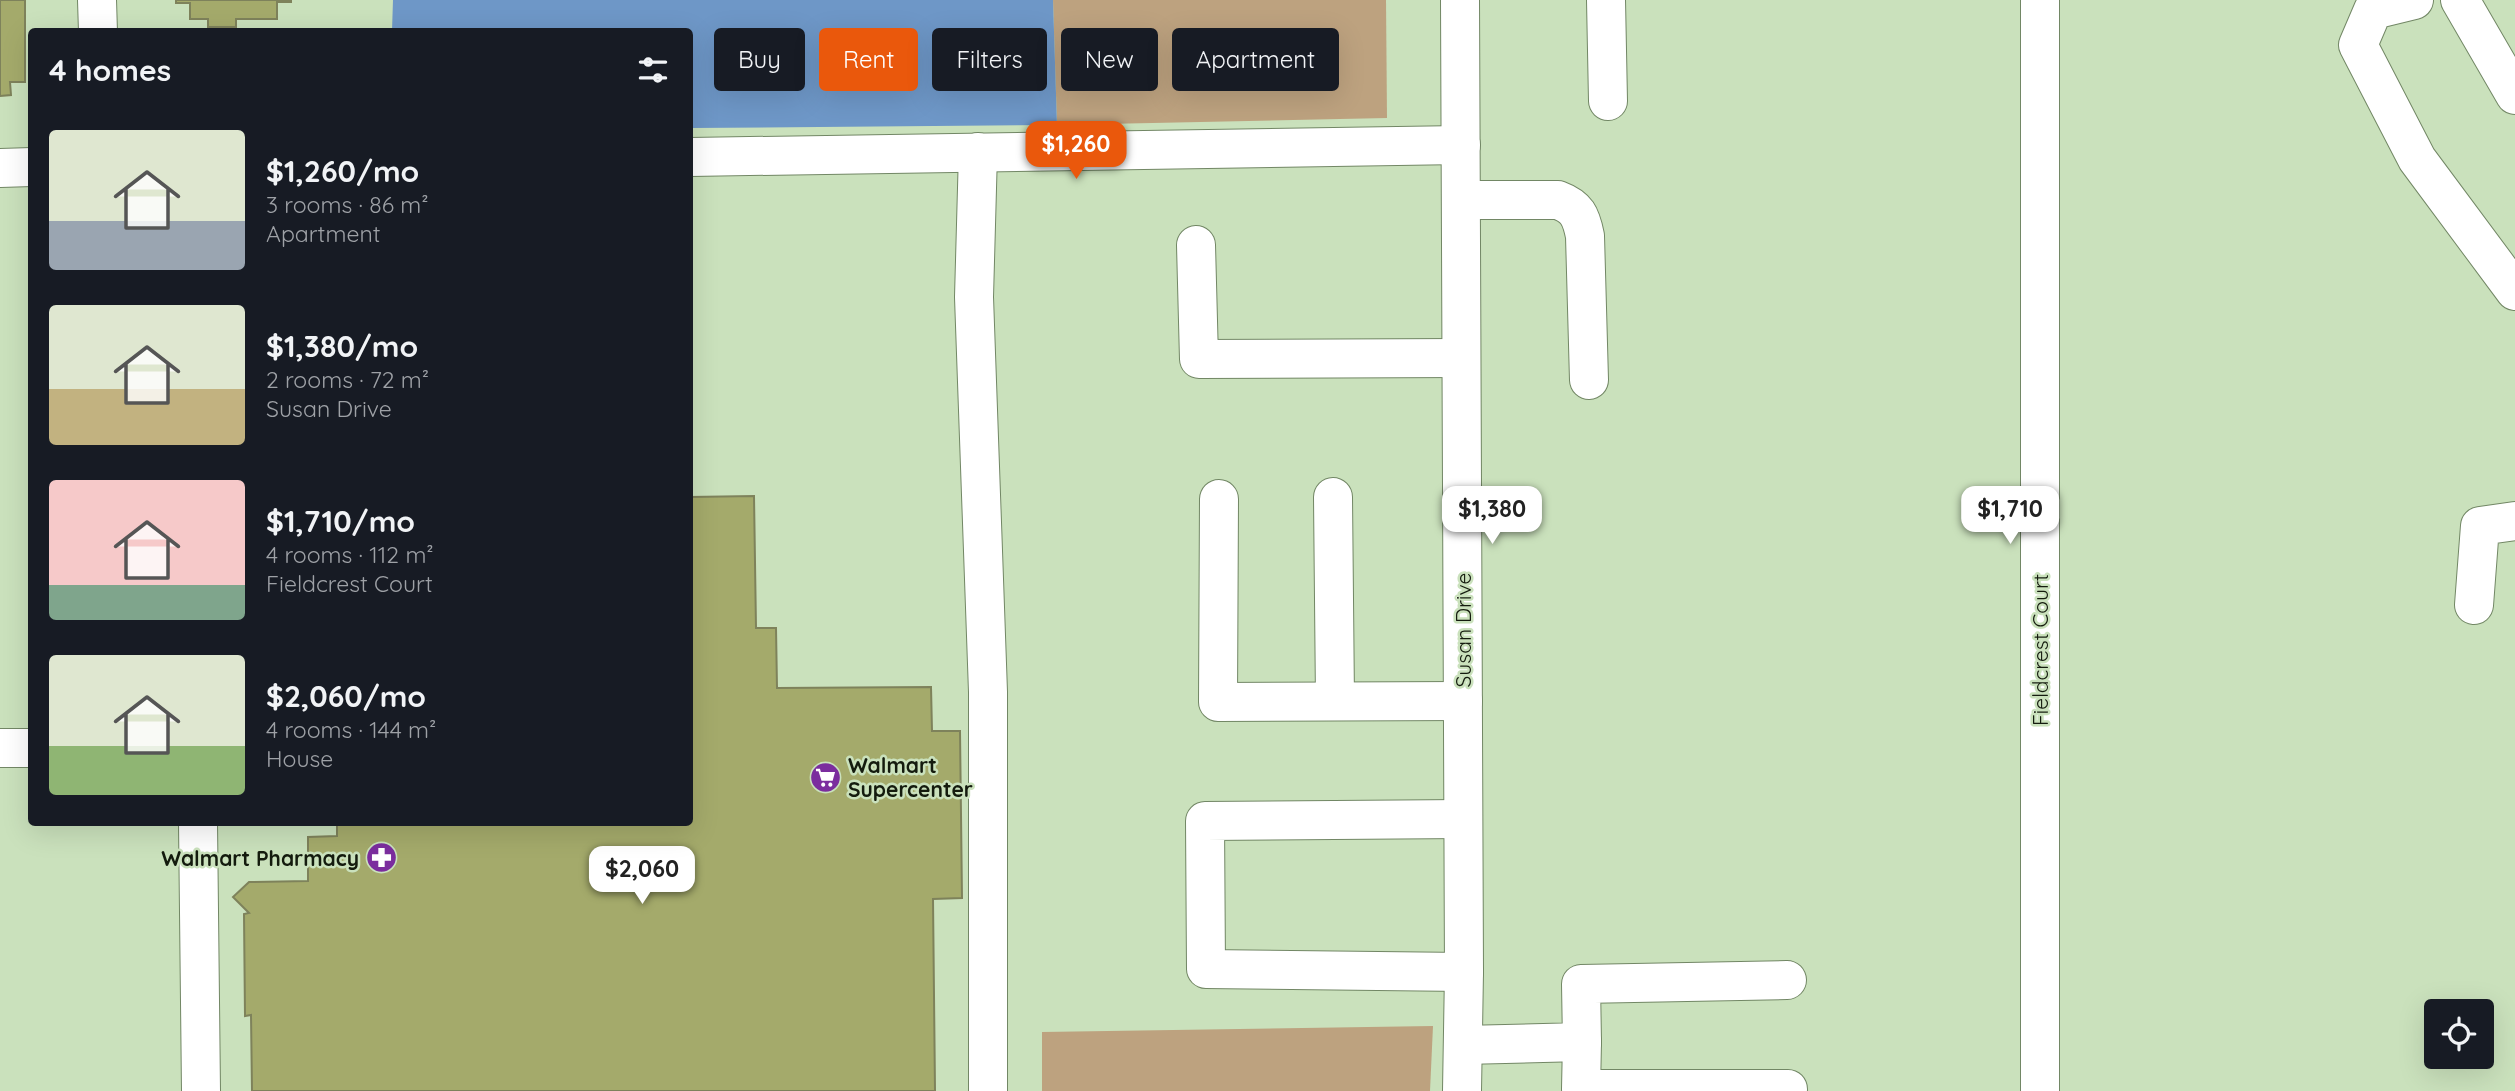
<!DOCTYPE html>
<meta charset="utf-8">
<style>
:root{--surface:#171b24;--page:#242831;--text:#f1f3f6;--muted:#9ea1a6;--accent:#ea580c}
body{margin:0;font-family:Quicksand,sans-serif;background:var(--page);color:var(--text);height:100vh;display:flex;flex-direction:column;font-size:26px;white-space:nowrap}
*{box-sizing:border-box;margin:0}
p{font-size:23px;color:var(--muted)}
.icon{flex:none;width:38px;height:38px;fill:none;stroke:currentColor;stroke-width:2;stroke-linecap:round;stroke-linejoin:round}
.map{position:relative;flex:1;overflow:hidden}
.sheet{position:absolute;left:28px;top:28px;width:665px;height:798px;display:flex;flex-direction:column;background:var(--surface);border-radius:7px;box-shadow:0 7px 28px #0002}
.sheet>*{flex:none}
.guide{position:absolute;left:714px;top:28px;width:665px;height:63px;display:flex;gap:14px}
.tools{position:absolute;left:2424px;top:999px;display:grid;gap:14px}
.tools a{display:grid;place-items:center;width:70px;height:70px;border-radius:7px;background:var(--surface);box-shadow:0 7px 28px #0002;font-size:35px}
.price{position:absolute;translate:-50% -60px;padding:0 16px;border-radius:14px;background:#fff;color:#222;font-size:23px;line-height:46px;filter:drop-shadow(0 2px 4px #0008)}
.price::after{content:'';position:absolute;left:50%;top:42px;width:21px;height:16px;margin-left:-10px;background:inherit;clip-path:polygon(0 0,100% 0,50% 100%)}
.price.current{background:var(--accent);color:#fff}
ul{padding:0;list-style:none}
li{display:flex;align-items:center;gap:21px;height:175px;padding:0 21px}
li span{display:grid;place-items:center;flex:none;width:196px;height:140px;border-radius:7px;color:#555}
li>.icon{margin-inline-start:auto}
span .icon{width:84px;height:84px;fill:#fffc;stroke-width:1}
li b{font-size:30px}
h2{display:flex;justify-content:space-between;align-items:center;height:84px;padding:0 21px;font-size:30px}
.tag{padding:0 24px;border-radius:7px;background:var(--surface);box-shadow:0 7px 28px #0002;font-size:24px;line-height:63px}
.tag.current{background:var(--accent);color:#fff}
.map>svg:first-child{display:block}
.green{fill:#bda27f}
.water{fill:#6e97c7}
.building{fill:#a4aa6b;stroke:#7e825b;stroke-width:2}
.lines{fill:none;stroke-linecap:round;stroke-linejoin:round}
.minor-casing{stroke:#728765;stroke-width:40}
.minor{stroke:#fff;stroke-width:38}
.labels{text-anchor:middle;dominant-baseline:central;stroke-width:5;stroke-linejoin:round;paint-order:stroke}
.street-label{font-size:21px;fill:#141b0e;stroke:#cae1bc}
.poi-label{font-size:21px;font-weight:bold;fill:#141b0e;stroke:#cae1bc;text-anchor:start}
</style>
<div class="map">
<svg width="2515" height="1091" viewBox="0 0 2515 1091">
<rect width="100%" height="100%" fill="#cae1bc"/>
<!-- green -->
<g class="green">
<path d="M1053,0H1386L1387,118L1057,125Z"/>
<path d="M1433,1026L1430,1091H1042V1032Z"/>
</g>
<!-- water -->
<path class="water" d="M393,0H1053L1057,125L690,128V32L392,31Z"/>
<!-- building -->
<g class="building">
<path d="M0,0H25V82H10L11,95L0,96Z"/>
<path d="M176,0H291V2H277V19H236V27H208V19H190V3H176Z"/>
<path d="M754,496L756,628H776L777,688L931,687L932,731H960L962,898L933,899L935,1091H252L251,1015L245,1016L244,914L249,913L233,897L249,882L308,881V837L337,836V822H690V497Z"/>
</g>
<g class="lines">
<defs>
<g id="minor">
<path d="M97,0L98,32"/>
<path d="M1460,0L1464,972L1462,1091"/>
<path d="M1606,0L1608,101"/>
<path d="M2040,0V1091"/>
<path d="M2414,0L2373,10L2358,45L2417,159L2515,291"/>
<path d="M2460,0L2515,95"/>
<path d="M978,152L974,297L988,692V1091"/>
<path d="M690,157L1461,145"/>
<path d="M0,168L32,167"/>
<path d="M1461,200H1558C1577,207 1581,216 1585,236L1589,380"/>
<path d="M1196,245L1199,359L1461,358"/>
<path d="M1333,497L1335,701"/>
<path d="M1219,499L1218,702L1463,701"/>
<path d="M2474,605L2480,526L2515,521"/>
<path d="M0,748H32"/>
<path d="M1463,819L1205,821L1206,969L1464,972"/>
<path d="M198,822L201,1091"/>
<path d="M1582,1042L1581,1089H1788"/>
<path d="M1463,1045L1582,1042L1581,984L1787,980"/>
</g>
</defs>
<!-- minor casing -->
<use href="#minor" class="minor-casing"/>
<!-- minor -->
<use href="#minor" class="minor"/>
</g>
<!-- icons -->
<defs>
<symbol id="supermarket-disc" viewBox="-11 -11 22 22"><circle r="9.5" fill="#7b2d9e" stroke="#cae1bc"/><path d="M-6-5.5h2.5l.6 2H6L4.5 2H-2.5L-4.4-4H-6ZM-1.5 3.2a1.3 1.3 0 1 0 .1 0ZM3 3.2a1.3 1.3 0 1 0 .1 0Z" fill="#fff"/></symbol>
<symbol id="pharmacy-disc" viewBox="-11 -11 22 22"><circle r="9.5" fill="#7b2d9e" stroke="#cae1bc"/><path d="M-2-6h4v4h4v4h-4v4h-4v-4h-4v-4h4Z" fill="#fff"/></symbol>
</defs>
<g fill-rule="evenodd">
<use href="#supermarket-disc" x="808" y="760" width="35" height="35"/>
<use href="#pharmacy-disc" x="364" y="840" width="35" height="35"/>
</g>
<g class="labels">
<!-- street labels -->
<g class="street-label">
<text transform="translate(1463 630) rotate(-90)">Susan Drive</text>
<text transform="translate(2040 650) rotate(-90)">Fieldcrest Court</text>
</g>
<!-- poi labels -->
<g class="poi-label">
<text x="848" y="765">Walmart<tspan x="848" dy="24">Supercenter</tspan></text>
<text x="359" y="858" text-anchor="end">Walmart Pharmacy</text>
</g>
</g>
</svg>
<div class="tools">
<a><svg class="icon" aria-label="locate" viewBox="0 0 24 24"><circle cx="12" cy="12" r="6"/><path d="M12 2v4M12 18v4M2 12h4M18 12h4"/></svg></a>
</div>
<b class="price current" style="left:1076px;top:181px">$1,260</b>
<b class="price" style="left:1492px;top:546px">$1,380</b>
<b class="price" style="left:2010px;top:546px">$1,710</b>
<b class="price" style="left:642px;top:906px">$2,060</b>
<div class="guide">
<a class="tag">Buy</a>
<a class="tag current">Rent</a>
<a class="tag">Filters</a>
<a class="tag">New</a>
<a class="tag">Apartment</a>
</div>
<section class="sheet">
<h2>4 homes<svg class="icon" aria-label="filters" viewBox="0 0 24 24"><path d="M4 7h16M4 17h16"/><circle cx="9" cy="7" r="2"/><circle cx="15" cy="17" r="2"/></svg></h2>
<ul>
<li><span style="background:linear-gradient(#dfe7d0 65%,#9aa5b1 0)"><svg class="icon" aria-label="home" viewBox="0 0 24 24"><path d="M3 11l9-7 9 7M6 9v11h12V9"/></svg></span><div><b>$1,260/mo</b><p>3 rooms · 86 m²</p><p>Apartment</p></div></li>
<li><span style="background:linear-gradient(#dfe7d0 60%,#c2b280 0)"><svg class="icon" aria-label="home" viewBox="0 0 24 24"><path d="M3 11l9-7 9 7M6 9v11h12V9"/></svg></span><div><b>$1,380/mo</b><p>2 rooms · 72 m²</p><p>Susan Drive</p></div></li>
<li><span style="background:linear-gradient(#f6c9c9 75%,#7fa58c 0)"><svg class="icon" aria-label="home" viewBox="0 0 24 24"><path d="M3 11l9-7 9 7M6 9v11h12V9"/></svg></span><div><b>$1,710/mo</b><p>4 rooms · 112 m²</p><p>Fieldcrest Court</p></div></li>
<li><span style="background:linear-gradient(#dfe7d0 65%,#8fb573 0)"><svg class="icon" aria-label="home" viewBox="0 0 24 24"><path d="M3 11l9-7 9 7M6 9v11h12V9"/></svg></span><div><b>$2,060/mo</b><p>4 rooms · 144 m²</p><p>House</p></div></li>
</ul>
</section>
</div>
